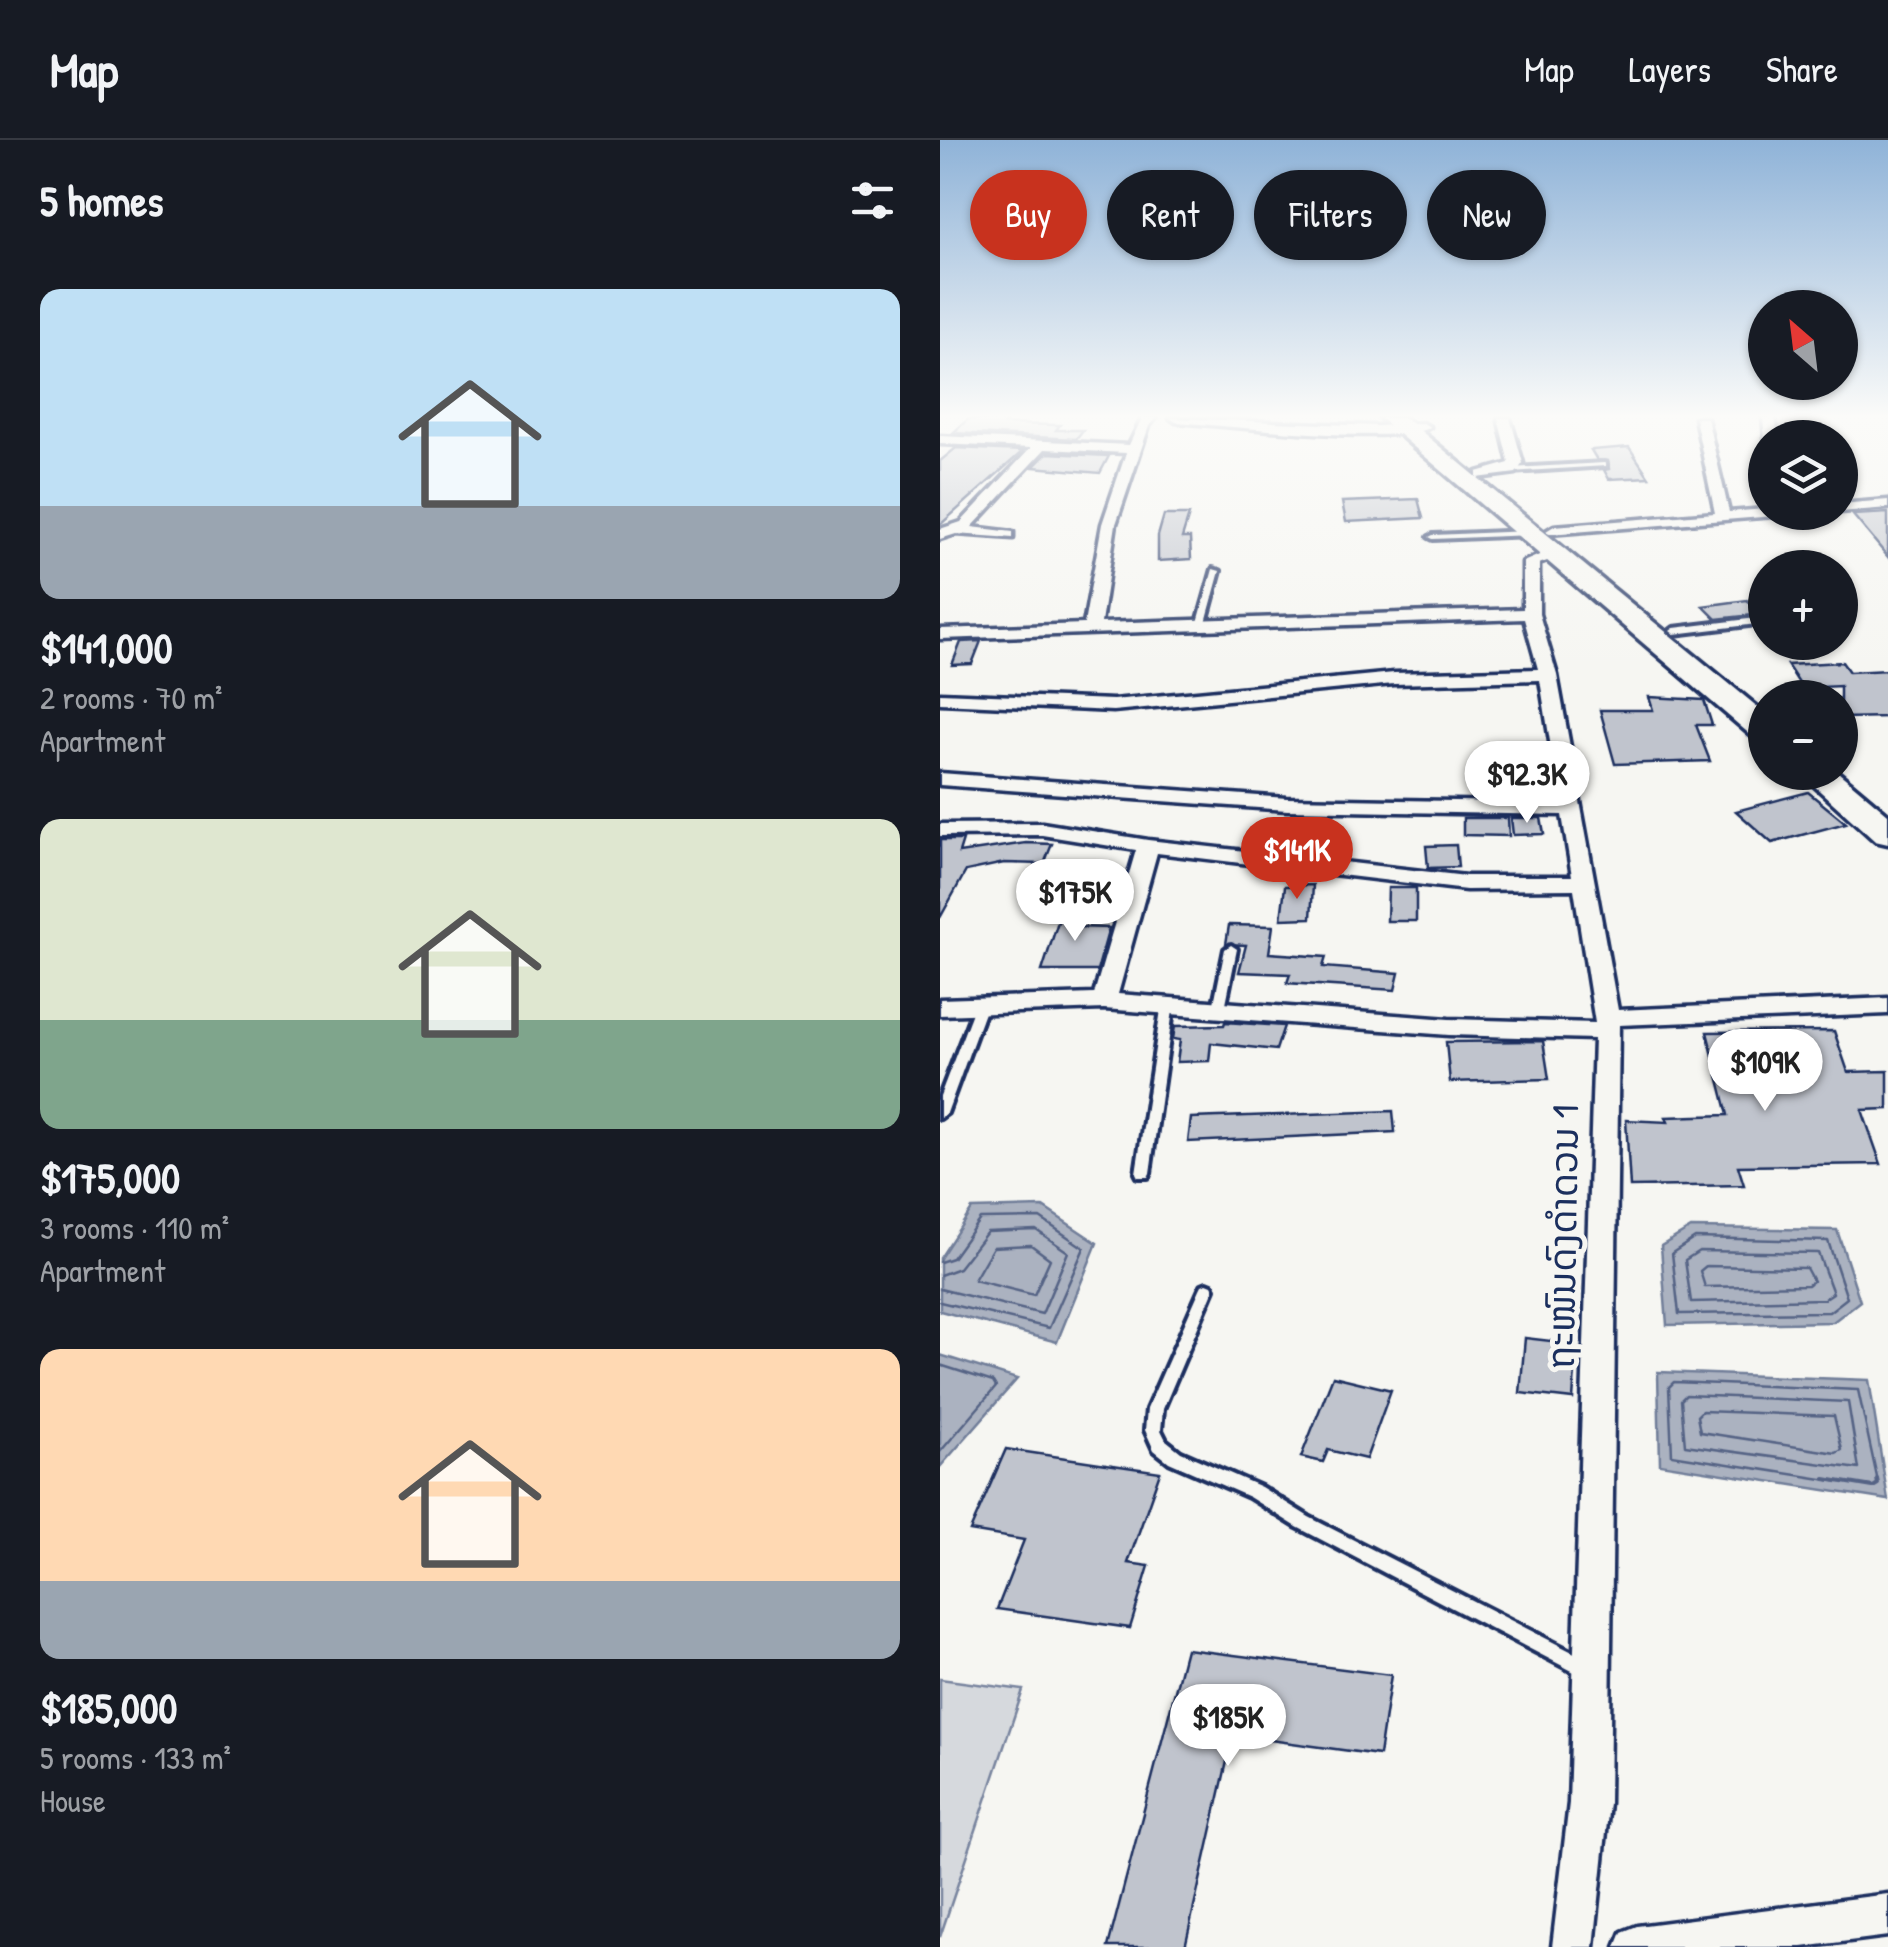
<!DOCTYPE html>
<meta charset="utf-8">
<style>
:root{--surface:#171b24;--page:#242831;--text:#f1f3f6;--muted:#9ea1a6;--line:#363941;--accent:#c8321e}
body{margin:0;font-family:"Patrick Hand","Noto Sans Lao",sans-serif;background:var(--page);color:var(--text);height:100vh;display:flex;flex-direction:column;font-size:38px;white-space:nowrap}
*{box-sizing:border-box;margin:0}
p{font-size:32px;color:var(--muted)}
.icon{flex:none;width:55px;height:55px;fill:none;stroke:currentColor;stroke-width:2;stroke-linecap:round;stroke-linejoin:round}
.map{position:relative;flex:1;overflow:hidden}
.sheet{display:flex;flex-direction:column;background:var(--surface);width:940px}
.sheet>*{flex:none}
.guide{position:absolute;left:30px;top:30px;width:768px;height:90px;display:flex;gap:20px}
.needle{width:65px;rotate:332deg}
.controls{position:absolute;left:808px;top:150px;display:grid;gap:20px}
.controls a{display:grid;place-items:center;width:110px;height:110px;border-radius:50%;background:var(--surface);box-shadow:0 2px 8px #0004;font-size:50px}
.price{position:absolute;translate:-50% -85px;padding:0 22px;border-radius:35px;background:#fff;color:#222;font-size:32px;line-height:65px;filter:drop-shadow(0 2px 5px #0008)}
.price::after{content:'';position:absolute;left:50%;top:60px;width:30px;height:22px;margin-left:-15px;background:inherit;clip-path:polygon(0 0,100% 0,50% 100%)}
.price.on{background:var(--accent);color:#fff}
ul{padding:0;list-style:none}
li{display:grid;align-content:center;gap:20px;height:530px;padding:0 40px}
li span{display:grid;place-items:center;height:310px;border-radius:20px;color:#555}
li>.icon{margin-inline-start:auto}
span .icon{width:180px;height:180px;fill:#fffc;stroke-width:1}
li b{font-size:42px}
h2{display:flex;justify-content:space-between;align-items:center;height:120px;padding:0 40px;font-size:42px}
.tag{padding:0 35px;border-radius:45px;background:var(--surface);box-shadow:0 2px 8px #0004;font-size:35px;line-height:90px}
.tag.on{background:var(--accent);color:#fff}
header{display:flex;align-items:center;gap:60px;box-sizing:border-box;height:140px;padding:0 50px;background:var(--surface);border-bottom:2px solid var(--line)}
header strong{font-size:48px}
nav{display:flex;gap:55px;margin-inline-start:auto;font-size:35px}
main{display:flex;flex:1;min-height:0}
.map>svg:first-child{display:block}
.green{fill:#d6d9dd;stroke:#78849e;stroke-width:2.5}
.water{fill:#abb2c0;stroke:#717e99;stroke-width:2.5}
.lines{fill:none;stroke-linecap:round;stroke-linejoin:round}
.shore-far1{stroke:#556385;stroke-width:2.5}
.shore{stroke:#556385;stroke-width:4}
.building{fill:#c0c4cd;stroke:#1b2f5e;stroke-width:2.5}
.lane-casing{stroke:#1b2f5e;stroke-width:8}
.street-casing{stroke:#1b2f5e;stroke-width:7}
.highway-casing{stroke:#1b2f5e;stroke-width:7}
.lane{fill:#f6f6f2;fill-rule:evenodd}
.street{fill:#f6f6f2;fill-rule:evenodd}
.highway{fill:#f6f6f2;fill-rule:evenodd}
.labels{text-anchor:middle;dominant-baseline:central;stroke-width:10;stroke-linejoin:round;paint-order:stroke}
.street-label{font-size:38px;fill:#1b2f5e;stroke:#f6f6f2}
</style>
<header>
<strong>Map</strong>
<nav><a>Map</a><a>Layers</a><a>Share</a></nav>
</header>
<main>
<section class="sheet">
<h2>5 homes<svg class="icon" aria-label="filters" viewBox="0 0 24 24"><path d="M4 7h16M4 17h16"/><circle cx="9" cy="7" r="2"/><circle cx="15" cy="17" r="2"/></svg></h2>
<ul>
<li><span style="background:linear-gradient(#bfe0f5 70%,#9aa5b1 0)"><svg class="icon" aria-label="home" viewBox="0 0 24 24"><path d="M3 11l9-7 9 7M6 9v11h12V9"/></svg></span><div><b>$141,000</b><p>2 rooms · 70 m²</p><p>Apartment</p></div></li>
<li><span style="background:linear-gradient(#dfe7d0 65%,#7fa58c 0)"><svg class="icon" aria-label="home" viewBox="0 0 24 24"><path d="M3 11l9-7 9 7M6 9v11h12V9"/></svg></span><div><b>$175,000</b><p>3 rooms · 110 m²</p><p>Apartment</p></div></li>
<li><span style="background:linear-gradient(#ffd9b3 75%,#9aa5b1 0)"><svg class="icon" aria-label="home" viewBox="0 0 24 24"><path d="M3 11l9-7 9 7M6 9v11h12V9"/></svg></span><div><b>$185,000</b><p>5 rooms · 133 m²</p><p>House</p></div></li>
</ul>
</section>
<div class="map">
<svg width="948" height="1807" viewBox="0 0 948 1807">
<rect width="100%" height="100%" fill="#f6f6f2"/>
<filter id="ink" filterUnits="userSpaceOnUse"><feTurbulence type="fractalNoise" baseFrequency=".01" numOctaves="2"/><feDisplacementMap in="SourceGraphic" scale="20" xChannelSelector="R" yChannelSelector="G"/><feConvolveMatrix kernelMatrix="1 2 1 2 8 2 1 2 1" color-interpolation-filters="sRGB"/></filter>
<g filter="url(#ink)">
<!-- green -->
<path class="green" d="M0,1539L83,1550L0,1797Z"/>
<!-- water -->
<g class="water">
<path d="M103,1067L157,1103L117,1202L0,1171V1118L32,1069Z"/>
<path d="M751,1088L897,1090L920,1161L893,1182L727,1185L721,1106Z"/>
<path d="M0,1215L77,1239L0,1327Z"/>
<path d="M718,1232L929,1240L948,1360L720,1324Z"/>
</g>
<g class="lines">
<!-- shore-far1 -->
<g class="shore-far1">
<path d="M755,1098L888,1101L907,1158L889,1172L739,1174L732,1113Z"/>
<path d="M91,1105L110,1119L94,1155L34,1140L53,1107Z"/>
<path d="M759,1111L878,1113L893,1153L884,1159L751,1162L745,1120Z"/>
<path d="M0,1122L12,1118L40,1079L100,1078L144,1108L109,1188L0,1162"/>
<path d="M766,1126L866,1128L873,1141L868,1145L765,1147L760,1131Z"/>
<path d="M0,1135L19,1128L47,1092L96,1090L128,1112L102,1174L0,1149"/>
<path d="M0,1225L53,1242L56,1247L0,1312"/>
<path d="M746,1255L908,1262L919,1329L745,1305L741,1260Z"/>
<path d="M762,1271L894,1276L902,1310L896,1313L760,1292L757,1276Z"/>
<path d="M901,1342L732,1315L729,1247L734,1242L918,1250L938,1342"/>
</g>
<!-- shore -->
<path class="shore" d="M885,1339L933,1347L938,1344L937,1339"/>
</g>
<!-- building -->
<g class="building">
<path d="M28,279L67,280L64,284L120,285L116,290H143L136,299L13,293Z"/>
<path d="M689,307L709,337L669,339L664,330L669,329L668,321L657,320L651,310Z"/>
<path d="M16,308L83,311L0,385V321Z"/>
<path d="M107,313L169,316L160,333L93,327Z"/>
<path d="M478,359L483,378L406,382L402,362Z"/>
<path d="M948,373V417L913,375Z"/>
<path d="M224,375H249L242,398H250L251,419L218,421V396Z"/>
<path d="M807,460L823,474L776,479L763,466Z"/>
<path d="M41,501L32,524L12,525L21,502Z"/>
<path d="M902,522L909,532L948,530V577L900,578V546L862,548L847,525Z"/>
<path d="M709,557L764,560L772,585H756L770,621L675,624L660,570H713Z"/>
<path d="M868,652L906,683L832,703L796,671Z"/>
<path d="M523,678H568L569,696L523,695Z"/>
<path d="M571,678H601L604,694L573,695Z"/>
<path d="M0,700H23L19,713L86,703L112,704L104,724L64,723L26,731L0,778Z"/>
<path d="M516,705L518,727L488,728L486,706Z"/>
<path d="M373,745L371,778L341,779L345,746Z"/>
<path d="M448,748H476V781H447Z"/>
<path d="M123,766H144L137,787L169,788L157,831H102Z"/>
<path d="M289,785L333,786L329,813L386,817L383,827L459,833L455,850L347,843L350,834L299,832L306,805L286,804Z"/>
<path d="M285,882L344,886L336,910L271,903L269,921L237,922L240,900L233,899L235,886L284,885Z"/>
<path d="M894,891L908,932L948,931V969L922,970L941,1024L798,1026L804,1045L690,1047L686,980L728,982L726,977L788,975L767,892Z"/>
<path d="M603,901L609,939L510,942L506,902Z"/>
<path d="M453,971L455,992L248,1002L251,978Z"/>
<path d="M585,1198L637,1204L633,1259L580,1253Z"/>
<path d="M393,1236L451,1250L426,1319L388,1310L383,1322L361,1317Z"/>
<path d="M66,1309L220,1332L188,1423L209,1426L190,1488L57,1469L84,1400L30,1391Z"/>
<path d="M246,1509L451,1535L439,1615L293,1595L245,1807H168Z"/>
</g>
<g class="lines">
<defs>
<g id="lane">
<path d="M664,323L666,324V326L571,332L568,330L571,328Z"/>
<path d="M588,391L592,393L591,395L493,399L489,397L493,395Z"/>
<path d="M273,429L280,431L265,486L261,489L257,486Z"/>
<path d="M900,441H908L909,443L900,445Z"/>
<path d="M825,477V483L734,494L730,491L734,488Z"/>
<path d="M291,805L297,809L285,868L279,872L273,868L285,809Z"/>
<path d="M228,859L234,863L210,1033L208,1037H198L196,1033L222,863Z"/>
<path d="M40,863L46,867L7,973L0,978V956L34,867Z"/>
<path d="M267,1143L272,1145L274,1149L223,1269L221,1290L226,1300L241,1312L321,1347L369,1377L652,1522L654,1528L652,1534L645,1537L638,1534L357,1387L309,1357L229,1322L214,1310L205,1290L207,1269L260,1149L262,1145Z"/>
</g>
<g id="street">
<path d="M202,278H216L209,286L176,384L161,483L583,469V422L611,410H621V416L599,424V474L617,535L678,870L948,858V874L679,885L669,1663L654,1807H612L629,1663L654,899L509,895L164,869L0,875V859L154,854L196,710L102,695L0,696V684L102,683L208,700L526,736H632L622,675L347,670L0,645V633L347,658L620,663L600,540L454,544L173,571L0,563V553L173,560L454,533L598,529L584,479L0,499V489L144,484L162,384L186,313L105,309L32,387L73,392V398L16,394L0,399V389L21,382L91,308L0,304V296L189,305ZM217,713L526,750L634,749L655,883L509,879L178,854Z"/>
<path d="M230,278L438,286L483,283L490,287C460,306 281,285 236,282Z"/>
<path d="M558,278H570L583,323L576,333L537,338V332L569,323Z"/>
<path d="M755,278H767L789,372L825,369V372H849L847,375L609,394L606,391L614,386L775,373Z"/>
<path d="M823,278H835L838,298L825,299Z"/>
<path d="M948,360V368L900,372V364Z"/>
<path d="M948,1754V1796L862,1807H676L682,1792L697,1786Z"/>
</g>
<g id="highway">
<path d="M440,278H465L825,573V600L813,597Z"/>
<path d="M859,632H898L948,674V704L935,701Z"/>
</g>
</defs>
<!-- lane casing -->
<use href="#lane" class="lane-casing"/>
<!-- street casing -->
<use href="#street" class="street-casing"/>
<!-- highway casing -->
<use href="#highway" class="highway-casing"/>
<!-- lane -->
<use href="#lane" class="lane"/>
<!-- street -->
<use href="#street" class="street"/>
<!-- highway -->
<use href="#highway" class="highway"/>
</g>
</g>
<!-- sky -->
<linearGradient id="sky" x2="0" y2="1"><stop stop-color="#8fb3d8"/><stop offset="0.52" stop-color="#fbfbf9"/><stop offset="1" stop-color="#fbfbf9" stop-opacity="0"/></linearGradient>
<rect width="948" height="531" fill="url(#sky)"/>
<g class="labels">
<!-- street labels -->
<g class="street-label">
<text transform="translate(622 1097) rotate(-89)">ຖະໜົນດົງດຳດວນ 1</text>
</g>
</g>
</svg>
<div class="controls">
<a><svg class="needle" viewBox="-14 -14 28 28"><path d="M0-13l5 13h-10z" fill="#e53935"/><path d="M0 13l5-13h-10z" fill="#9ea1a6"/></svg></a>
<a><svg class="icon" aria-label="layers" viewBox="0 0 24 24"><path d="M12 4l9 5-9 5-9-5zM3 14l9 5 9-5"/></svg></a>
<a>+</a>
<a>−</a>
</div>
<b class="price" style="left:587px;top:686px">$92.3K</b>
<b class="price on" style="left:357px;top:762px">$141K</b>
<b class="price" style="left:135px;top:804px">$175K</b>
<b class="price" style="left:825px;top:974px">$109K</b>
<b class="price" style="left:288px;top:1629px">$185K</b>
<div class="guide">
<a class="tag on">Buy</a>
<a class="tag">Rent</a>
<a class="tag">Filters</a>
<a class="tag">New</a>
</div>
</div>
</main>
